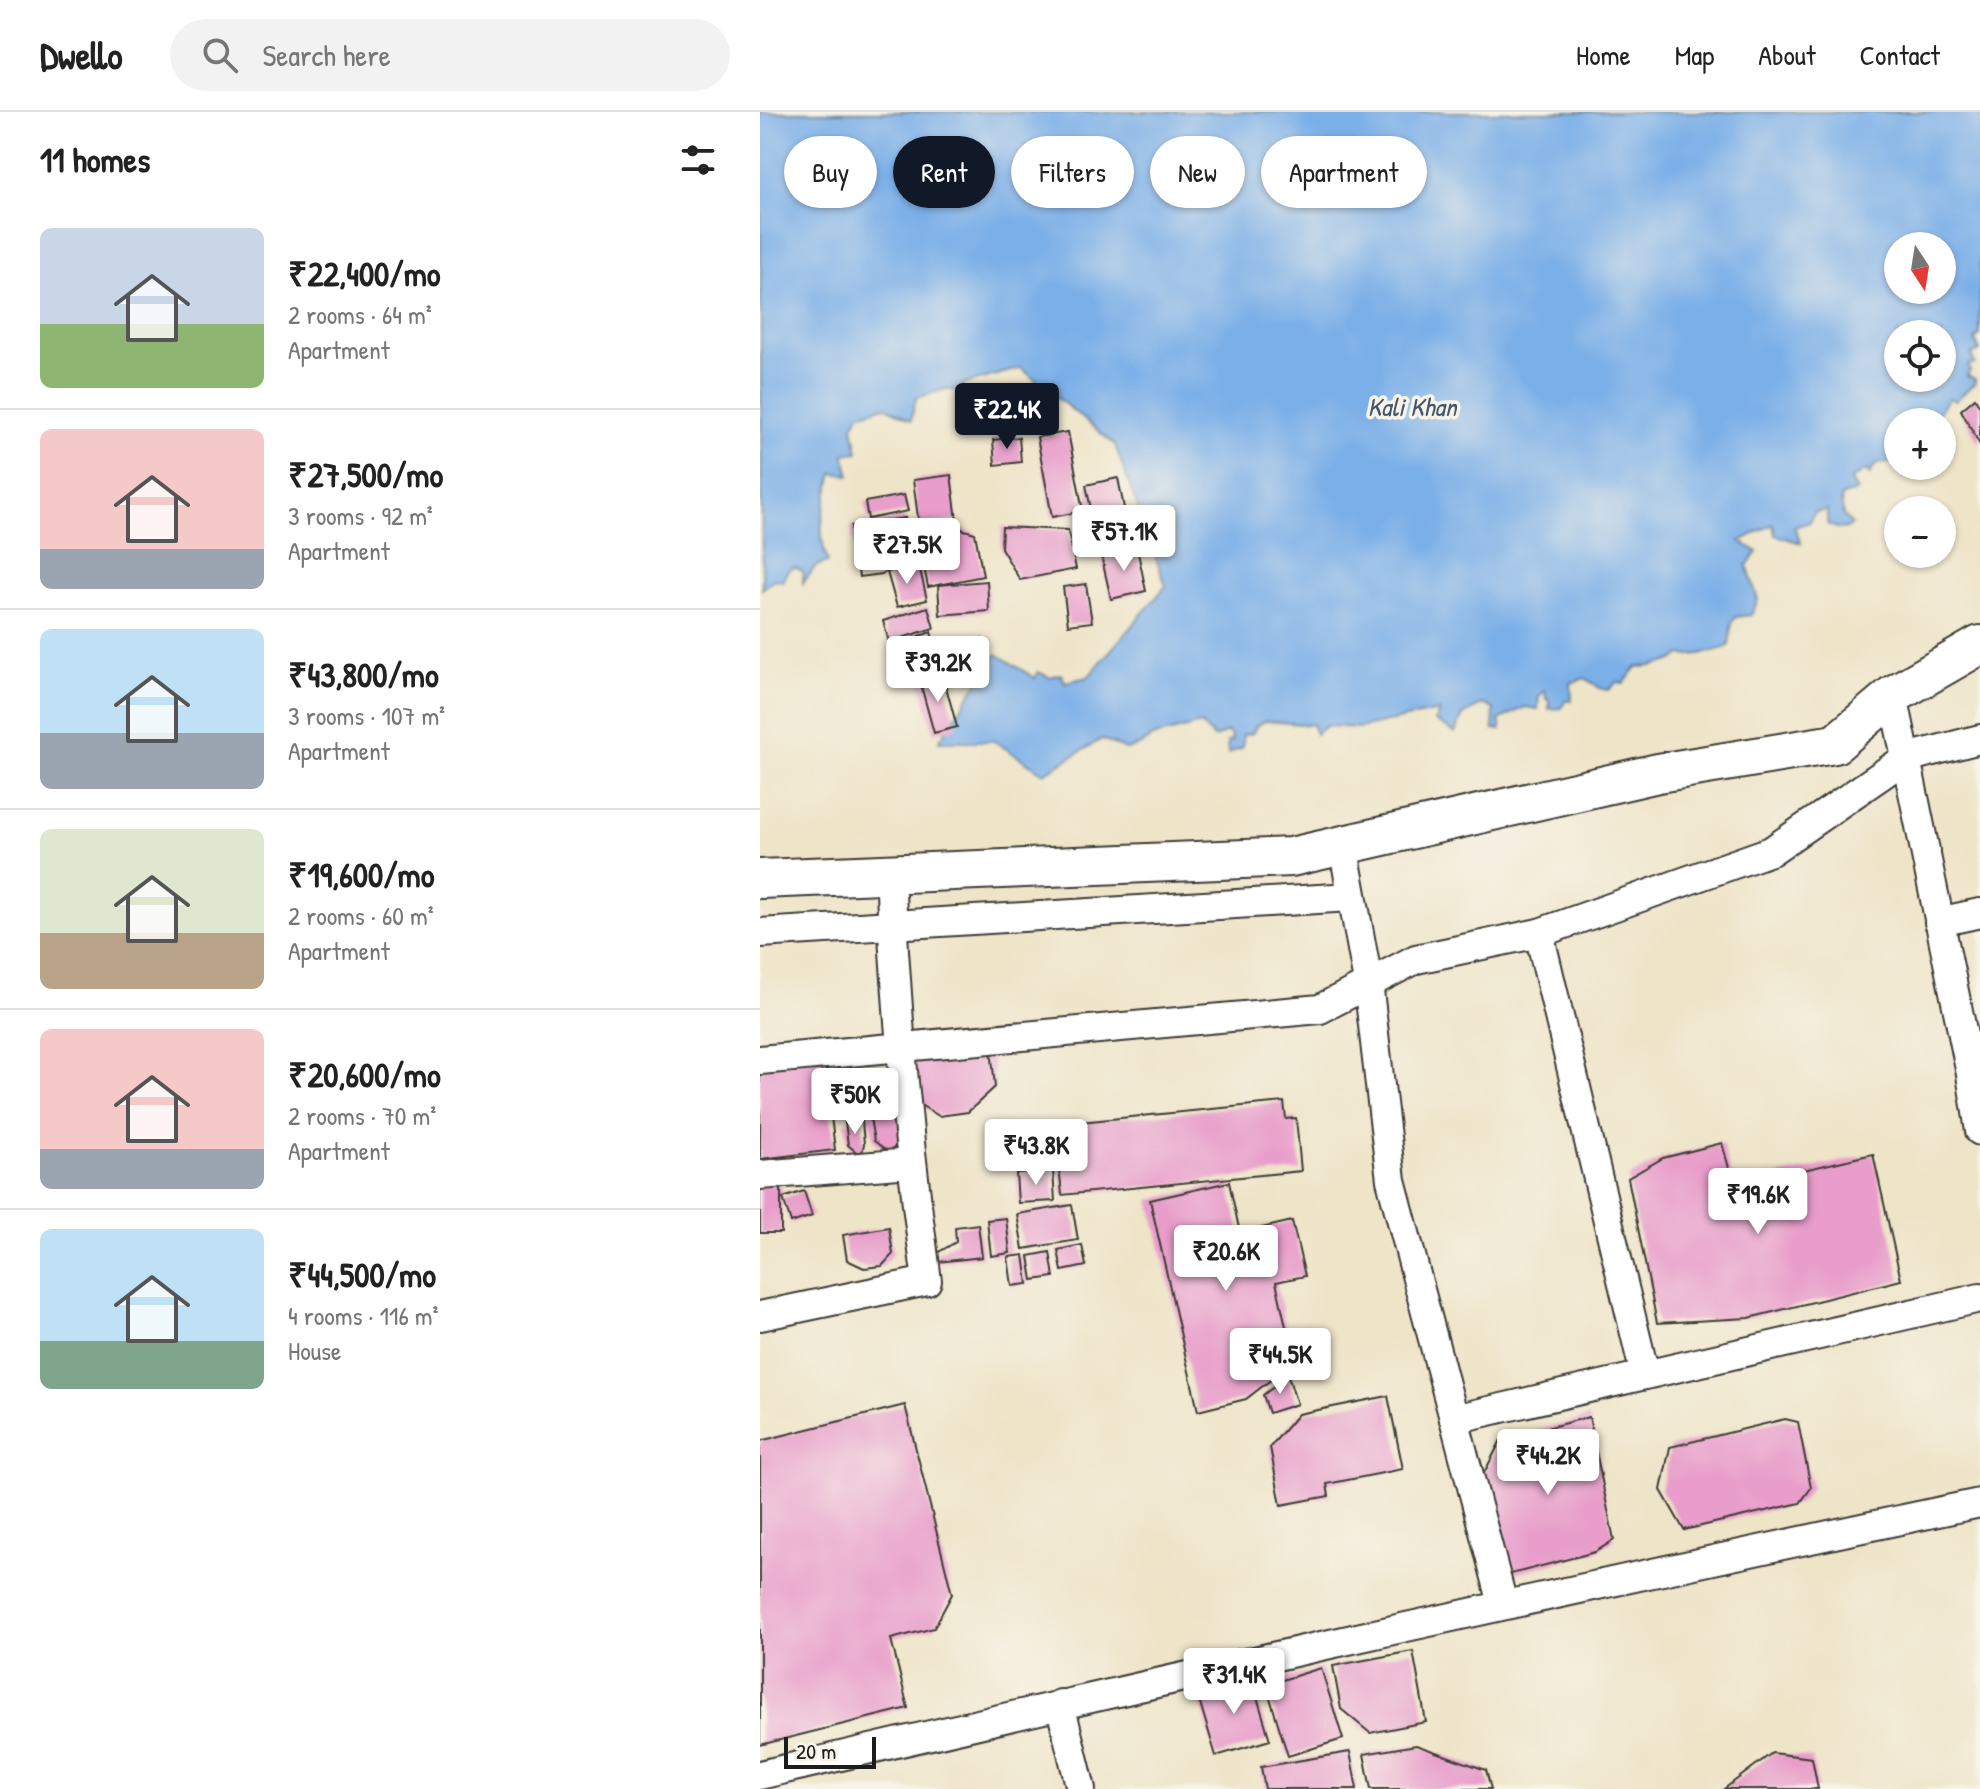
<!DOCTYPE html>
<meta charset="utf-8">
<style>
:root{--surface:#fff;--page:#f2f2f2;--text:#222;--muted:#767676;--line:#e0e0e0;--accent:#111827}
body{margin:0;font-family:"Patrick Hand",sans-serif;background:var(--page);color:var(--text);height:100vh;display:flex;flex-direction:column;font-size:30px;white-space:nowrap}
*{box-sizing:border-box;margin:0}
p{font-size:26px;color:var(--muted)}
.icon{flex:none;width:44px;height:44px;fill:none;stroke:currentColor;stroke-width:2;stroke-linecap:round;stroke-linejoin:round}
.map{position:relative;flex:1;overflow:hidden}
.details{display:flex;flex-direction:column;background:var(--surface);width:760px}
.details>*{flex:none}
.hud{position:absolute;left:24px;top:24px;width:760px;height:72px;display:flex;gap:16px}
.needle{width:52px;rotate:168deg}
.fabs{position:absolute;left:1124px;top:120px;display:grid;gap:16px}
.fabs a{display:grid;place-items:center;width:72px;height:72px;border-radius:50%;background:var(--surface);box-shadow:0 2px 6px #0004;font-size:40px}
.scale{position:absolute;left:24px;bottom:20px;width:92px;box-sizing:border-box;padding-left:8px;border:4px solid #1c1c1c;border-top:0;font-size:22px;line-height:28px;white-space:nowrap;color:#1c1c1c;-webkit-text-stroke:6px #f7f3e8;paint-order:stroke}
.price{position:absolute;translate:-50% -68px;padding:0 18px;border-radius:8px;background:#fff;color:#222;font-size:26px;line-height:52px;filter:drop-shadow(0 2px 4px #0008)}
.price::after{content:'';position:absolute;left:50%;top:48px;width:24px;height:18px;margin-left:-12px;background:inherit;clip-path:polygon(0 0,100% 0,50% 100%)}
.price.on{background:var(--accent);color:#fff}
ul{padding:0;list-style:none}
li{display:flex;align-items:center;gap:24px;height:200px;padding:0 40px}
li+li{border-top:2px solid var(--line)}
li span{display:grid;place-items:center;flex:none;width:224px;height:160px;border-radius:12px;color:#555}
li>.icon{margin-inline-start:auto}
span .icon{width:96px;height:96px;fill:#fffc;stroke-width:1}
li b{font-size:34px}
h2{display:flex;justify-content:space-between;align-items:center;height:96px;padding:0 40px;font-size:34px}
.chip{padding:0 28px;border-radius:36px;background:var(--surface);box-shadow:0 2px 6px #0004;font-size:28px;line-height:72px}
.chip.on{background:var(--accent);color:#fff}
header{display:flex;align-items:center;gap:48px;box-sizing:border-box;height:112px;padding:0 40px;background:var(--surface);border-bottom:2px solid var(--line)}
header strong{font-size:38px}
nav{display:flex;gap:44px;margin-inline-start:auto;font-size:28px}
.search{width:560px;height:72px;background:var(--page);display:flex;align-items:center;gap:20px;box-sizing:border-box;padding:0 28px;border-radius:44px;color:var(--muted);font-size:30px}
main{display:flex;flex:1;min-height:0}
.map>svg:first-child{display:block}
.water{fill:#7aafe8;stroke:#4b6682;stroke-width:2;fill-rule:evenodd}
.building{fill:#e89dca}
.lines{fill:none;stroke-linecap:round;stroke-linejoin:round}
.street-casing{stroke:#3c3a36;stroke-width:32}
.secondary-casing{stroke:#3c3a36;stroke-width:42}
.street{stroke:#fff;stroke-width:28}
.secondary{stroke:#fff;stroke-width:38}
.labels{text-anchor:middle;dominant-baseline:central;stroke-width:7;stroke-linejoin:round;paint-order:stroke}
.water-label{font-size:26px;font-style:italic;fill:#42576e;stroke:#f7f3e8}
</style>
<header>
<strong>Dwello</strong>
<div class="search"><svg class="icon" aria-label="search" viewBox="0 0 24 24"><circle cx="10" cy="10" r="6"/><path d="M15 15l6 6"/></svg>Search here</div>
<nav><a>Home</a><a>Map</a><a>About</a><a>Contact</a></nav>
</header>
<main>
<section class="details">
<h2>11 homes<svg class="icon" aria-label="filters" viewBox="0 0 24 24"><path d="M4 7h16M4 17h16"/><circle cx="9" cy="7" r="2"/><circle cx="15" cy="17" r="2"/></svg></h2>
<ul>
<li><span style="background:linear-gradient(#c9d6e8 60%,#8fb573 0)"><svg class="icon" aria-label="home" viewBox="0 0 24 24"><path d="M3 11l9-7 9 7M6 9v11h12V9"/></svg></span><div><b>₹22,400/mo</b><p>2 rooms · 64 m²</p><p>Apartment</p></div></li>
<li><span style="background:linear-gradient(#f6c9c9 75%,#9aa5b1 0)"><svg class="icon" aria-label="home" viewBox="0 0 24 24"><path d="M3 11l9-7 9 7M6 9v11h12V9"/></svg></span><div><b>₹27,500/mo</b><p>3 rooms · 92 m²</p><p>Apartment</p></div></li>
<li><span style="background:linear-gradient(#bfe0f5 65%,#9aa5b1 0)"><svg class="icon" aria-label="home" viewBox="0 0 24 24"><path d="M3 11l9-7 9 7M6 9v11h12V9"/></svg></span><div><b>₹43,800/mo</b><p>3 rooms · 107 m²</p><p>Apartment</p></div></li>
<li><span style="background:linear-gradient(#dfe7d0 65%,#b9a48a 0)"><svg class="icon" aria-label="home" viewBox="0 0 24 24"><path d="M3 11l9-7 9 7M6 9v11h12V9"/></svg></span><div><b>₹19,600/mo</b><p>2 rooms · 60 m²</p><p>Apartment</p></div></li>
<li><span style="background:linear-gradient(#f6c9c9 75%,#9aa5b1 0)"><svg class="icon" aria-label="home" viewBox="0 0 24 24"><path d="M3 11l9-7 9 7M6 9v11h12V9"/></svg></span><div><b>₹20,600/mo</b><p>2 rooms · 70 m²</p><p>Apartment</p></div></li>
<li><span style="background:linear-gradient(#bfe0f5 70%,#7fa58c 0)"><svg class="icon" aria-label="home" viewBox="0 0 24 24"><path d="M3 11l9-7 9 7M6 9v11h12V9"/></svg></span><div><b>₹44,500/mo</b><p>4 rooms · 116 m²</p><p>House</p></div></li>
</ul>
</section>
<div class="map">
<svg width="1220" height="1677" viewBox="0 0 1220 1677">
<rect width="100%" height="100%" fill="#f7f3e8"/>
<filter id="ink" filterUnits="userSpaceOnUse"><feTurbulence type="fractalNoise" baseFrequency=".0125" numOctaves="2"/><feDisplacementMap in="SourceGraphic" scale="16" xChannelSelector="R" yChannelSelector="G"/><feConvolveMatrix kernelMatrix="1 2 1 2 8 2 1 2 1" color-interpolation-filters="sRGB"/></filter>
<filter id="wash" filterUnits="userSpaceOnUse"><feTurbulence type="fractalNoise" baseFrequency=".006" numOctaves="4" result="noise"/><feDisplacementMap in="SourceGraphic" scale="32" xChannelSelector="R" yChannelSelector="G"/><feGaussianBlur stdDeviation="1.8" result="paint"/><feColorMatrix in="noise" values="0 0 0 0 0 0 0 0 0 0 0 0 0 0 0 0 0 1.4 0 .05"/><feComposite in="paint" operator="in"/></filter>
<g filter="url(#wash)">
<rect width="100%" height="100%" fill="#eee4c8"/>
<!-- water -->
<path class="water" d="M0,0H1220V223L1215,228L1220,239L1211,243L1215,252L1208,253L1210,259L1207,264L1215,267V271L1195,289L1189,286L1177,303L1170,302L1167,308L1138,310C1138,327 1141,339 1128,351C1117,350 1114,353 1110,362L1106,358L1091,368L1097,379L1081,385L1083,403L1092,412C1085,420 1076,416 1067,412V398L1054,401L1050,410L1034,415L1041,431L1015,423L1013,412L980,429L998,440L987,453L998,488L991,503L976,505L972,510L969,534C962,538 930,545 922,543C908,552 893,555 877,555L864,571L857,570L849,578L840,576L825,566L811,571L812,589H805L802,596L789,597L790,590L786,586L785,578L779,584L778,597L765,595L739,608L741,618L733,617L734,597L723,592L703,603L695,621L675,609L679,599L599,616L566,614L555,622L553,613L505,609L496,614L493,621L483,623V635L468,642L467,630L472,629L471,623L467,620L454,626L441,612L392,625L381,633L366,638L342,627L284,661L234,629H179L237,542L275,566L278,560L290,565L301,562L305,570L328,565L406,474L355,333L261,256L205,272L197,279L186,277L156,286L151,308L125,294L99,302L93,314L98,340L84,342L90,363L73,361C65,395 55,416 68,450L56,454L43,471V460L35,455L27,459L23,469L14,467L2,477ZM1138,134H1182V178H1138ZM1138,222H1182V266H1138Z"/>
<g id="blocks">
<!-- building -->
<g class="building">
<path d="M1215,286L1220,295V333L1201,298Z"/>
<path d="M308,320L323,399L292,405L277,325Z"/>
<path d="M259,325L261,350L235,353L233,328Z"/>
<path d="M191,363L197,408L159,413L153,368Z"/>
<path d="M358,366L367,411L335,417L326,373Z"/>
<path d="M144,383L148,399L108,407L105,390Z"/>
<path d="M145,406L151,445L122,462L99,465L91,414Z"/>
<path d="M187,413L215,421L223,464L168,475L157,419Z"/>
<path d="M242,415L308,418L316,457L260,468L241,436Z"/>
<path d="M377,436L386,479L351,487L341,443Z"/>
<path d="M159,453L167,488L137,495L127,460Z"/>
<path d="M227,469L229,499L180,503L178,473Z"/>
<path d="M326,472L332,510L308,513L303,475Z"/>
<path d="M168,495L174,516L129,530L123,509Z"/>
<path d="M171,520L182,556L156,564L145,529Z"/>
<path d="M222,527L226,548L214,560L199,557L195,532Z"/>
<path d="M183,564L197,615L174,621L160,570Z"/>
<path d="M231,936L235,975L208,1000L179,1004L157,991L153,943Z"/>
<path d="M64,945L75,1038L0,1047V953Z"/>
<path d="M524,990L526,1007L536,1006L541,1059L302,1083L298,1043L320,1010Z"/>
<path d="M138,995L143,1024L130,1041L114,1029L109,1000Z"/>
<path d="M102,1008L104,1032L101,1044L88,1033L85,1010Z"/>
<path d="M962,1031L974,1074L1113,1042L1141,1168L989,1206L897,1211L868,1066L903,1046Z"/>
<path d="M293,1058L295,1089L258,1091L256,1061Z"/>
<path d="M469,1070L480,1121L532,1109L545,1164L516,1170L534,1250L486,1287L438,1299L390,1088Z"/>
<rect x="0" y="1072" width="21" height="49"/>
<path d="M44,1079L52,1104L31,1111L23,1086Z"/>
<path d="M312,1093L318,1128L263,1137L257,1102Z"/>
<path d="M246,1106L250,1141L231,1144L227,1108Z"/>
<path d="M218,1112L222,1145L178,1150L177,1141L196,1130L195,1115Z"/>
<path d="M129,1115L133,1142L122,1154L104,1156L87,1148L83,1123Z"/>
<path d="M322,1133L326,1154L302,1159L298,1138Z"/>
<path d="M290,1140L294,1165L273,1168L269,1144Z"/>
<path d="M264,1143L268,1172L252,1174L248,1145Z"/>
<path d="M528,1264L537,1292L509,1301L503,1283Z"/>
<path d="M628,1284L643,1357L567,1372L569,1384L521,1393L510,1335L538,1302Z"/>
<path d="M145,1293L192,1482L174,1516L131,1527L148,1596L0,1633V1329Z"/>
<path d="M829,1305L854,1428L835,1440L747,1463L723,1363L741,1328Z"/>
<path d="M1025,1307L1038,1310L1051,1376L1040,1391L924,1418L901,1378L910,1335Z"/>
<path d="M653,1539L666,1610L610,1621L581,1597L573,1554Z"/>
<path d="M561,1556L583,1627L528,1644L506,1573Z"/>
<path d="M491,1565L510,1628L456,1644L437,1581Z"/>
<path d="M656,1633L726,1658L731,1677H611L604,1642Z"/>
<path d="M590,1640L597,1677H505L501,1655Z"/>
<path d="M1012,1641L1052,1646L1058,1677H964Z"/>
</g>
</g>
</g>
<g filter="url(#ink)">
<use href="#blocks" fill-opacity="0" stroke="#3c3a36" stroke-width="2"/>
<g class="lines">
<defs>
<g id="street">
<path d="M1133,583L1211,962L1220,1019"/>
<path d="M583,733L608,870L631,1068L743,1492"/>
<path d="M1179,810L1220,801"/>
<path d="M0,821L591,785"/>
<path d="M779,821L885,1263"/>
<path d="M0,948L560,897L656,847L779,821L1011,739L1146,646L1220,627"/>
<path d="M0,1063L151,1051"/>
<path d="M0,1204L167,1169C148,1034 136,899 130,762"/>
<path d="M694,1307L1220,1186"/>
<path d="M300,1592L321,1677"/>
<path d="M0,1663C406,1567 812,1477 1220,1391"/>
</g>
<path id="secondary" d="M0,767L531,745L898,661L1075,632L1133,583L1220,533"/>
</defs>
<!-- street casing -->
<use href="#street" class="street-casing"/>
<!-- secondary casing -->
<use href="#secondary" class="secondary-casing"/>
<!-- street -->
<use href="#street" class="street"/>
<!-- secondary -->
<use href="#secondary" class="secondary"/>
</g>
</g>
<g class="labels">
<!-- water labels -->
<g class="water-label">
<text x="652" y="294">Kali Khan</text>
</g>
</g>
</svg>
<div class="fabs">
<a><svg class="needle" viewBox="-14 -14 28 28"><path d="M0-13l5 13h-10z" fill="#e53935"/><path d="M0 13l5-13h-10z" fill="#767676"/></svg></a>
<a><svg class="icon" aria-label="locate" viewBox="0 0 24 24"><circle cx="12" cy="12" r="6"/><path d="M12 2v4M12 18v4M2 12h4M18 12h4"/></svg></a>
<a>+</a>
<a>−</a>
</div>
<div class="scale">20 m</div>
<b class="price on" style="left:247px;top:339px">₹22.4K</b>
<b class="price" style="left:364px;top:461px">₹57.1K</b>
<b class="price" style="left:147px;top:474px">₹27.5K</b>
<b class="price" style="left:178px;top:592px">₹39.2K</b>
<b class="price" style="left:95px;top:1024px">₹50K</b>
<b class="price" style="left:276px;top:1075px">₹43.8K</b>
<b class="price" style="left:998px;top:1124px">₹19.6K</b>
<b class="price" style="left:466px;top:1181px">₹20.6K</b>
<b class="price" style="left:520px;top:1284px">₹44.5K</b>
<b class="price" style="left:788px;top:1385px">₹44.2K</b>
<b class="price" style="left:474px;top:1604px">₹31.4K</b>
<div class="hud">
<a class="chip">Buy</a>
<a class="chip on">Rent</a>
<a class="chip">Filters</a>
<a class="chip">New</a>
<a class="chip">Apartment</a>
</div>
</div>
</main>
